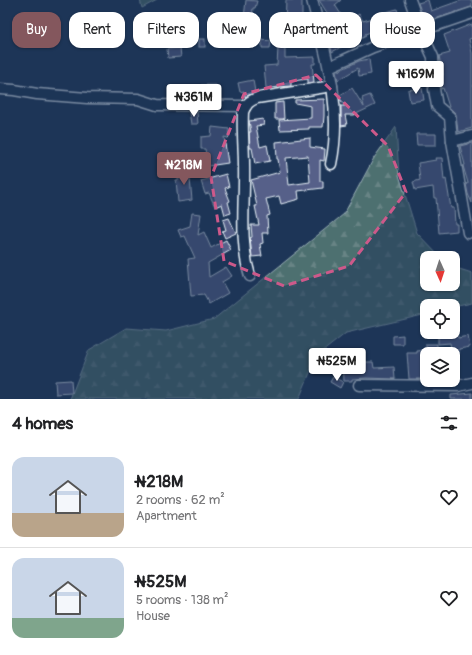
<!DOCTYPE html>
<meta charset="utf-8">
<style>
:root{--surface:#fff;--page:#f6f6f6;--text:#202124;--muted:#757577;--line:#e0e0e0;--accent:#84575d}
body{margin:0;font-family:Pangolin,sans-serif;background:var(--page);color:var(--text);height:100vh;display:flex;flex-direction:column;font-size:15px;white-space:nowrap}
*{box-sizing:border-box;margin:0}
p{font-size:13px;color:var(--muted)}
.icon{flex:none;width:22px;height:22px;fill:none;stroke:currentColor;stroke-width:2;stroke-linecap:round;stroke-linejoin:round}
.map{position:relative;height:399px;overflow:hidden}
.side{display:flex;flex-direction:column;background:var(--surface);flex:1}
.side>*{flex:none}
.hud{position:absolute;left:12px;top:12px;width:448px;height:36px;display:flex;gap:8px}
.needle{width:26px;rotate:177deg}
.fabs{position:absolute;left:420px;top:251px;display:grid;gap:8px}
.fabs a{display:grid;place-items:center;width:40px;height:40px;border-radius:8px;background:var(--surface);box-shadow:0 1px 3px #0004;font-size:20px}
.price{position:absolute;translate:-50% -34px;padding:0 9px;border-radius:4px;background:#fff;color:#222;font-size:13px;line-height:26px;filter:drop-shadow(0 1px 2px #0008)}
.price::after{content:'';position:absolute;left:50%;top:24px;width:12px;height:9px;margin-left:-6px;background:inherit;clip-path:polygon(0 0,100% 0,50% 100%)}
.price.on{background:var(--accent);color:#fff}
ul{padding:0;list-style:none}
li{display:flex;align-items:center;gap:12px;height:100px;padding:0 12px}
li+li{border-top:1px solid var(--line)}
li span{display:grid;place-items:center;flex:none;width:112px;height:80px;border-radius:12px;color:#555}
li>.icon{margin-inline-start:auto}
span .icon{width:48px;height:48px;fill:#fffc;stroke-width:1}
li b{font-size:17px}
h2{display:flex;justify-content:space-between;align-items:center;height:48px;padding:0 12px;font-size:17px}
.tag{padding:0 14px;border-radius:12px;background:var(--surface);box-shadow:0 1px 3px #0004;font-size:14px;line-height:36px}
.tag.on{background:var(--accent);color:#fff}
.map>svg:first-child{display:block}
.forest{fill:url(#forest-firs);stroke:#9ab0b4}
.building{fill:#566189;stroke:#e8f1f8;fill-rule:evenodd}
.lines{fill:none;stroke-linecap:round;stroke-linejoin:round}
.minor-casing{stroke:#e8f1f8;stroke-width:13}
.minor{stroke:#1d3557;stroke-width:10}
.marked{fill:none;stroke:#cd598a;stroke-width:3;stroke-dasharray:8 5;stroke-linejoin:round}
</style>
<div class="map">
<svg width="472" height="399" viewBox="0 0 472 399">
<defs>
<pattern id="forest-firs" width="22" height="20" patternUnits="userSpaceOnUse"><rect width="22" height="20" fill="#4d6f70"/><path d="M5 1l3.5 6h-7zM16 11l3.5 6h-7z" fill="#678485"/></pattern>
</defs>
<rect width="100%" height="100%" fill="#1d3557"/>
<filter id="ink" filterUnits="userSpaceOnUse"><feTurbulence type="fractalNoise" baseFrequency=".025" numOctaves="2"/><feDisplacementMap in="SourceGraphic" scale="8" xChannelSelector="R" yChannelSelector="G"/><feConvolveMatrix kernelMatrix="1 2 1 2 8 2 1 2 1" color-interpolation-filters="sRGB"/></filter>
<g filter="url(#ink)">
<!-- forest -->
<g class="forest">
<path d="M140,0H157L142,8Z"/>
<path d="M396,127L399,175L417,233L441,258H427V284H453V267L472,273V303L453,307V306H427V314L346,333L317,356L299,399H70L89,350L126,328L166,331L214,319L344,214L374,158Z"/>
</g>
<!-- building -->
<g class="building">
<path d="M246,0L257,1L255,8H253L252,19L244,18Z"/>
<path d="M286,0H302V16H307L308,44L288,45L287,26H285Z"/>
<path d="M319,0H341L335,5L346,22L359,14L363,21L376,17L375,15L397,9L402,27L396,29L394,24L365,34L366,36L351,44L350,42L332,52L329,38L333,36L325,24L324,19L329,16Z"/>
<path d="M428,0L431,11L462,0H472V7L425,22L418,3Z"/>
<path d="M472,24V38L469,39L472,53V128L458,132L456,114L449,107L443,88L441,89L440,75H443L439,56L450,53L444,35Z"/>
<rect x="199" y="39" width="6" height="8"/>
<path d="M262,40L271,41L270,48H262Z"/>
<path d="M180,48L181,57L168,58L167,49Z"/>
<path d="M278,48H285V58L315,57V64H312L314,82L308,83V79L291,81V86L266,88L264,66L277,65Z"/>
<path d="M369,59L371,74L359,76L358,68L338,80L336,72L359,61Z"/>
<path d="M253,80L255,92L245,97L244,91L240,92L238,83Z"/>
<path d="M201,85H216V93L201,92Z"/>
<path d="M352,88L364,107L362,98L370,95L375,105L354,115H345L347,125L341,126V106H345L340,99V95Z"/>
<path d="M422,88L424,100L410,102L408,90Z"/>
<path d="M324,99V116L323,127H309V129L280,130L279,120L311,118V106L295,103V100Z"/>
<path d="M283,102L284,119H275V103Z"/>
<path d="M189,112H197L198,124H191Z"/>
<path d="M263,119L264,125L256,126L260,147L267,145L270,161L255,164L252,148H250L249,132H251L249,121Z"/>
<path d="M212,127L229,129L228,138L224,137L228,163L208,166L205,149H201V137L211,136Z"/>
<path d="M416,134H436V145H417Z"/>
<path d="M310,138V147L325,149L324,161L320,160V181H323V188L298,191L299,199L281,204L279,196L266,199L270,215L267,216L268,233H262L263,243L260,244L262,256L252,257L250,238L252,237L251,225H259L255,206H257L251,180L280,172L278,159H277L276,142ZM308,156L310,182L289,185L286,158Z"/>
<path d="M472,143V203L468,194L466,184L468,183L463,166L465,165L460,146Z"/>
<path d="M435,158H442L444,180L446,179L451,208H454L455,224H457V231L439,233L436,198H434L433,187L415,190L413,182L420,180L418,163L436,160Z"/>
<path d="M189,168L192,200L178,202L176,180H179L178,169Z"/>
<path d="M226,174L229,187L225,188L230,201L228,202L231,213L225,215L222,204L215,207L209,193L205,194L201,181Z"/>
<path d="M192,213L201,214L198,235L204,232L211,248L226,240L231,250L208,263L209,277L226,267L232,276L222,282L228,293L209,304L204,295L191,296L188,259L195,258L185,236L181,237L178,230L190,226Z"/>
<path d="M229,218L236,233L225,238L222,231L226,230L223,220Z"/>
<path d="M438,332H457L458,338L468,336L470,347L459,349V354H452L450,343L438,344Z"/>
<path d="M403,335V344H393V336Z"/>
<path d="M426,344H437V354H427V379H409L407,353H417V351L426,350Z"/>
<path d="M343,360H351V367L365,366V362H373L374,368L394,367L395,379L366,378L352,379V381H344Z"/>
<path d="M321,364L330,366L328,372L320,371Z"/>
<path d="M333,377L343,382L340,388L330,382Z"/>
<path d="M71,380L72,393L56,394L55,381Z"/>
<path d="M472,393V399H451V395Z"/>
</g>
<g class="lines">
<defs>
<g id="minor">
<path d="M312,0C326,55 343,107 331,164"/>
<path d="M410,0L421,31L433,57L434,89L437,106L450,117L452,141L468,233"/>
<path d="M329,67L373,47L472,13"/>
<path d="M0,89L14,90L37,94L87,98L138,99L157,105L246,106"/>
<path d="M452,141L472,136"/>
<path d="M250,276C239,240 245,202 244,165C244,147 242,130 243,112C246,104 249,101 257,98L332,86"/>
<path d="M359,385L458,386L472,383"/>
</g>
</defs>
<!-- minor casing -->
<use href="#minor" class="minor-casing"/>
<!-- minor -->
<use href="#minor" class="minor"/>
</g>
</g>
<!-- marked area -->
<path d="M0 0H472V399H0ZM316,75L388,146L406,192L349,266L284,286L224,261L211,177L244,94Z" fill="#1d3557" fill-opacity=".55" fill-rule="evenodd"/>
<path class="marked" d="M316,75L388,146L406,192L349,266L284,286L224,261L211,177L244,94Z"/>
</svg>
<div class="fabs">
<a><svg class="needle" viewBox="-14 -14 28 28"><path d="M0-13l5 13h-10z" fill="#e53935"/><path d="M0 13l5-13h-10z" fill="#757577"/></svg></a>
<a><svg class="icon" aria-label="locate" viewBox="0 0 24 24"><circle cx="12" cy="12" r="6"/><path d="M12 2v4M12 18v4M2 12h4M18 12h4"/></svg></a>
<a><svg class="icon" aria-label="layers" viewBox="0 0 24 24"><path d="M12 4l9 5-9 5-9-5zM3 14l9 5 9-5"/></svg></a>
</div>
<b class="price" style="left:416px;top:95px">₦169M</b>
<b class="price" style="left:194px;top:118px">₦361M</b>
<b class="price on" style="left:184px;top:186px">₦218M</b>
<b class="price" style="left:337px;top:382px">₦525M</b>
<div class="hud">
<a class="tag on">Buy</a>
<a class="tag">Rent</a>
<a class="tag">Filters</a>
<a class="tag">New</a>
<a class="tag">Apartment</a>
<a class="tag">House</a>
</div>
</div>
<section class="side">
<h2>4 homes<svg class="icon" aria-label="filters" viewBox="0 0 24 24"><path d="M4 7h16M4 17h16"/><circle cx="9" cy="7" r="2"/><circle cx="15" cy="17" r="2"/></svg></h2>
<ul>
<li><span style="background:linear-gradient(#c9d6e8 70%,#b9a48a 0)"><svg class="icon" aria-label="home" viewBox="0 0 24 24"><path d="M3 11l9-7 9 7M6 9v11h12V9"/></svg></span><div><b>₦218M</b><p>2 rooms · 62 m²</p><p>Apartment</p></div><svg class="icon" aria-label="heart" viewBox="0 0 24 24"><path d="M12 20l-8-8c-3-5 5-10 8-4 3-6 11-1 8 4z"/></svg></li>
<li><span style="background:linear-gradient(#c9d6e8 75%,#7fa58c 0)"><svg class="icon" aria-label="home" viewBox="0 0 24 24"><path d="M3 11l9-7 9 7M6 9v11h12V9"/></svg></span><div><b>₦525M</b><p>5 rooms · 138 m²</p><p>House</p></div><svg class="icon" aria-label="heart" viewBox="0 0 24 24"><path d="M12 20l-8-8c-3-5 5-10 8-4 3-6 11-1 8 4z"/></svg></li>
</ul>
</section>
